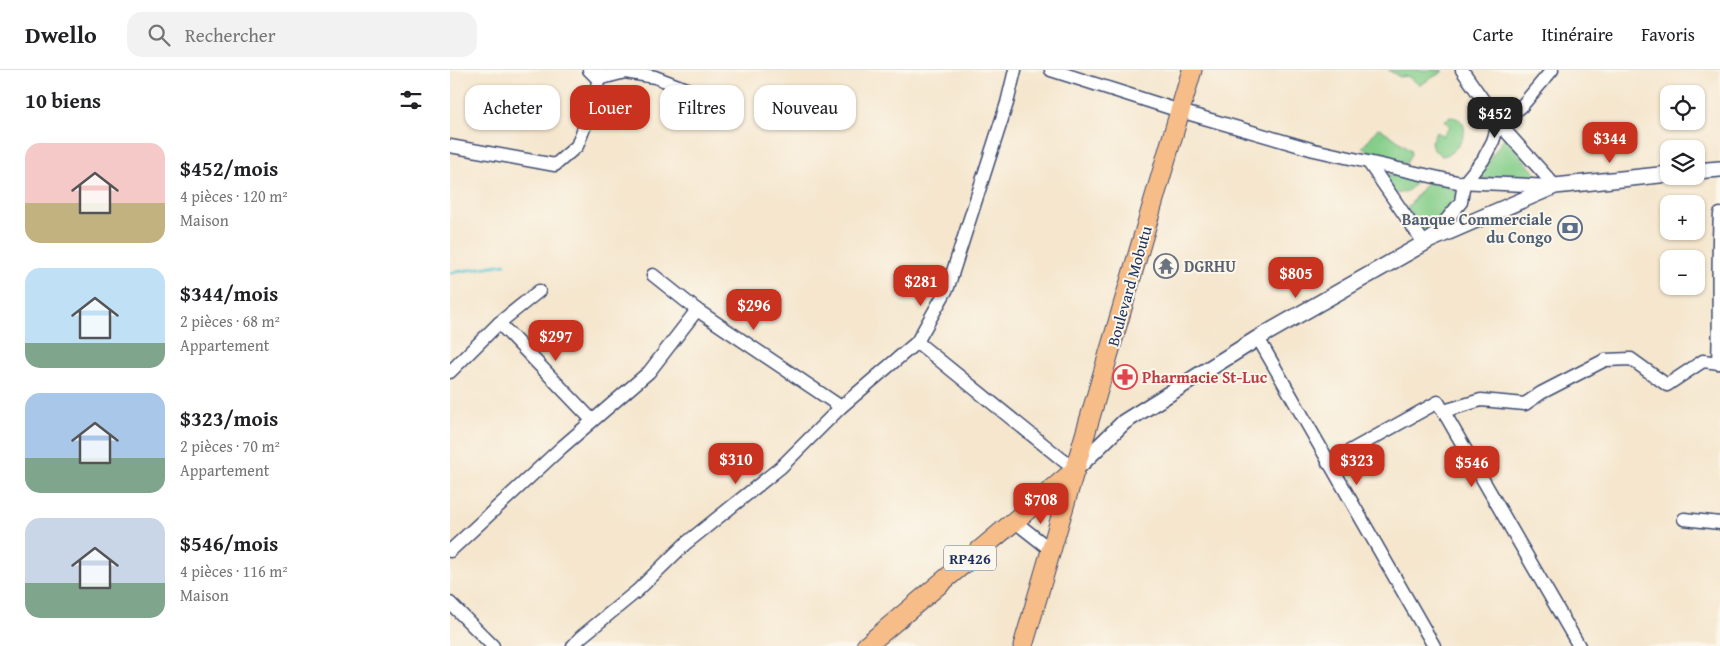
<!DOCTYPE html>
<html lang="fr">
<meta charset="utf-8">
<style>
:root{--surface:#fff;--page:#f2f2f2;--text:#202124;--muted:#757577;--line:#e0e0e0;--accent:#c8321e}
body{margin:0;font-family:"Gentium Book Plus",serif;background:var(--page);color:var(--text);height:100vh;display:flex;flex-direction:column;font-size:19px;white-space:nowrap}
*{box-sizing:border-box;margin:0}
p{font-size:16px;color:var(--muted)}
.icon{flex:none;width:28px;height:28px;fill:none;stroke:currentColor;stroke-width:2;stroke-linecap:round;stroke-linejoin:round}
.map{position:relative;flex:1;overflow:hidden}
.side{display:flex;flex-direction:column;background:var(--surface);width:450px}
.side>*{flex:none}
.banner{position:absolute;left:15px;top:15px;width:475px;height:45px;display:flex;gap:10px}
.controls{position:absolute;left:1210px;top:15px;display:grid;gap:10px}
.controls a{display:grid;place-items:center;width:45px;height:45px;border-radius:10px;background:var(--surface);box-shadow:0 1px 4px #0004;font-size:25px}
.price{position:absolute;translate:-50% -42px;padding:0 11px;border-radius:10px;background:var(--accent);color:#fff;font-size:16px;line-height:32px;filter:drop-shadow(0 1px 2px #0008)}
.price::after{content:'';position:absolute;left:50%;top:30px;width:15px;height:11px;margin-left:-8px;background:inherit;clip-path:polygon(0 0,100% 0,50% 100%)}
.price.active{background:#222;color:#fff}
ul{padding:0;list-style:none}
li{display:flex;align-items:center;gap:15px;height:125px;padding:0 25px}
li span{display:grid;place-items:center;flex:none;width:140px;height:100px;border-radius:15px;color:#555}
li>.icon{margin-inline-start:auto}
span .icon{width:60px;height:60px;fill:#fffc;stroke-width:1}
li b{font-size:21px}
h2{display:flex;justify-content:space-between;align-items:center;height:60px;padding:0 25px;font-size:21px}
.pill{padding:0 18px;border-radius:15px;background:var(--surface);box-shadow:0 1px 4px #0004;font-size:18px;line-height:45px}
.pill.active{background:var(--accent);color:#fff}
header{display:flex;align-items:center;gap:30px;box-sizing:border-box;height:70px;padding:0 25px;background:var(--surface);border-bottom:1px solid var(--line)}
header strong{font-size:24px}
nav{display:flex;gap:28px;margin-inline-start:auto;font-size:18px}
.search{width:350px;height:45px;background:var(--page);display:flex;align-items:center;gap:12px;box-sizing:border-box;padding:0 18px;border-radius:15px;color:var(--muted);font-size:19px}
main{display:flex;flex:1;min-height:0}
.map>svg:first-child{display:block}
.green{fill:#85ce8a;stroke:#507e74}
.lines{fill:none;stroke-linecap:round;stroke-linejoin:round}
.stream{stroke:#5fc8da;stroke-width:3}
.minor-casing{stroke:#3c4a6f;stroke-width:15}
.tertiary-casing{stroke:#3c4a6f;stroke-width:18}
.primary-casing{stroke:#3c4a6f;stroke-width:21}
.minor{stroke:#fff;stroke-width:12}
.tertiary{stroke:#fff;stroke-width:15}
.primary{stroke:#f7bd88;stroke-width:19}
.labels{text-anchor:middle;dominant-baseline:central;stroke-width:4;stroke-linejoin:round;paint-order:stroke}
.shield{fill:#fbf7ec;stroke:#5e6b89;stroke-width:1}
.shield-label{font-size:15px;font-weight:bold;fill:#1b2f5e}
.service-label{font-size:16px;font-weight:bold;fill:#4e5e75;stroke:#fbf7ec;text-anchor:end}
.worship-label{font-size:16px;font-weight:bold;fill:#5b616d;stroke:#fbf7ec;text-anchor:start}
.street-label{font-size:16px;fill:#1b2f5e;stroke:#fbf7ec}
.health-label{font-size:16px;font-weight:bold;fill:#be3a42;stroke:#fbf7ec;text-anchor:start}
</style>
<header>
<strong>Dwello</strong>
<div class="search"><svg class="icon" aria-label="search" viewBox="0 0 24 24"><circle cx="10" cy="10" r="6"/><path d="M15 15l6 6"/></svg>Rechercher</div>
<nav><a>Carte</a><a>Itinéraire</a><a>Favoris</a></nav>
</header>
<main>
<section class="side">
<h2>10 biens<svg class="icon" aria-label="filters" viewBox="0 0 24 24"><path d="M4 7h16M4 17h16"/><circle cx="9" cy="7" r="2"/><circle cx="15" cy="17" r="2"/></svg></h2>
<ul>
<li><span style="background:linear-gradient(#f6c9c9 60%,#c2b280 0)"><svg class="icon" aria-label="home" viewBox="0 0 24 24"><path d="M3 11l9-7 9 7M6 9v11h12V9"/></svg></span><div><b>$452/mois</b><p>4 pièces · 120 m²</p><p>Maison</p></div></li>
<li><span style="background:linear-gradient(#bfe0f5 75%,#7fa58c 0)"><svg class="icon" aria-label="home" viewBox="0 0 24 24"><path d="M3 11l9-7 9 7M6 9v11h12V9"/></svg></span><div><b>$344/mois</b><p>2 pièces · 68 m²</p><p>Appartement</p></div></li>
<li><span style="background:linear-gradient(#a9c7e8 65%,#7fa58c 0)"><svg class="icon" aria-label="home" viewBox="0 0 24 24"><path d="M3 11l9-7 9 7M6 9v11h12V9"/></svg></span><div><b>$323/mois</b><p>2 pièces · 70 m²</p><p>Appartement</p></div></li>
<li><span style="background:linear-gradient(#c9d6e8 65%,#7fa58c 0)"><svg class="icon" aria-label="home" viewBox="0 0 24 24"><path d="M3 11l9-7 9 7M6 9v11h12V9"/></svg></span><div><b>$546/mois</b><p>4 pièces · 116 m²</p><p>Maison</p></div></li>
</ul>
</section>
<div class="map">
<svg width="1270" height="576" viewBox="0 0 1270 576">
<rect width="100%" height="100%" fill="#fbf7ec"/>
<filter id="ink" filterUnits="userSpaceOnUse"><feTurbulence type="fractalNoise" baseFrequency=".02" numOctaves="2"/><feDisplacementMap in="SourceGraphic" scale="10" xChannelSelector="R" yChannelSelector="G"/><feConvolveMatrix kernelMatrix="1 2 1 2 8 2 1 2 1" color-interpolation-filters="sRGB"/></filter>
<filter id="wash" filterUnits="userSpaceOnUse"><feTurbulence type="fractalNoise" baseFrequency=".0096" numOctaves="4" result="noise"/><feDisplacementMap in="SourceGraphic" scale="20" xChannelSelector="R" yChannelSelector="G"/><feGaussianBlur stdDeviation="1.12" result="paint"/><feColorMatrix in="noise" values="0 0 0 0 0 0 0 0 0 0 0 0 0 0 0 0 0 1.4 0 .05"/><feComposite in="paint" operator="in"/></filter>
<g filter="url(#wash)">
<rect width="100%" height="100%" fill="#f5e6cd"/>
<!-- green -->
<g class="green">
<path d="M938,0H992V2L970,15L957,6L950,7Z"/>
<path d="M1000,47C1028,49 1010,84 992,86L983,79L981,72L986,61L993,66L1000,56L994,51Z"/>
<path d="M928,58L931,59L960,79L961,84L956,94L912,78Z"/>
<path d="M1055,67L1089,108L1026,109Z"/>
<path d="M936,104L967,110C962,120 955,123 944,124L935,109Z"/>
<path d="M979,112L997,115L1007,122V125L979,164L974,165L957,138L975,115Z"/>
</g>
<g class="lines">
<!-- stream -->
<path class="stream" d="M0,203L55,194"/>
</g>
</g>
<g filter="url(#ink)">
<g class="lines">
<defs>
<g id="minor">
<path d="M139,0L148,9L175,2L205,7L270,32"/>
<path d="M565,0L557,33L498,217L467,272L625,400"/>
<path d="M601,0L730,41L864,80L1007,112L1103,116"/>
<path d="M1012,0L1052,57L1105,116"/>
<path d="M0,76L105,95L127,76L141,40L151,0"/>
<path d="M919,93L974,173"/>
<path d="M980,170L1011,132L1014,113L1033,90L1043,71L1049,52L1071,37L1102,0"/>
<path d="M203,205L247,240L391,337"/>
<path d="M49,253L142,350"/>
<path d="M808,268L984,576"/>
<path d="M1268,293C1270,243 1267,193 1270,144"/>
<path d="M0,302L49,253L89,221"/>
<path d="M994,341L1031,330L1075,334L1091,323L1155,290L1181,289L1217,315L1253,291L1270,293"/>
<path d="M878,393L988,332L1129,576"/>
<path d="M1234,449L1270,453"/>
<path d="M564,451L601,480"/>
<path d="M0,481L111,378L199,302L247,240"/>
<path d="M0,533L43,576"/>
<path d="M123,576L131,567L187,521L235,474L331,397L391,337L467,272"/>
</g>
<g id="tertiary">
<path d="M1246,101L1270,99"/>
<path d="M625,400L674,352L808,268L980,170L1105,116L1219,104"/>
</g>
<g id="primary">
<path d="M416,576L625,400"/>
<path d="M573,576L742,0"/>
</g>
</defs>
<!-- minor casing -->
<use href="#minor" class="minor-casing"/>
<!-- tertiary casing -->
<use href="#tertiary" class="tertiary-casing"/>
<!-- primary casing -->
<use href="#primary" class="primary-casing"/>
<!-- minor -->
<use href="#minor" class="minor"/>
<!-- tertiary -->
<use href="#tertiary" class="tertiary"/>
<!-- primary -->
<use href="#primary" class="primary"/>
</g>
</g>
<!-- icons -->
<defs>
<symbol id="bank-ring" viewBox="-11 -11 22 22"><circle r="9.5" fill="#fbf7ec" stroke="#5c6f8a" stroke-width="1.5"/><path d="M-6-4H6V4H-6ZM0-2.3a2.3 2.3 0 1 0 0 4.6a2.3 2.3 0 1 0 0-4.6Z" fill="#5c6f8a"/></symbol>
<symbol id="temple-ring" viewBox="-11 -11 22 22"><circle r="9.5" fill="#fbf7ec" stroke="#6b7280" stroke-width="1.5"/><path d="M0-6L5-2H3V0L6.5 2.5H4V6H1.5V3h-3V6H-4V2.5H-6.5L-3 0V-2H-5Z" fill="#6b7280"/></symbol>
<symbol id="pharmacy-ring" viewBox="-11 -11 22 22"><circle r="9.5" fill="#fbf7ec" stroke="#e0444e" stroke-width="1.5"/><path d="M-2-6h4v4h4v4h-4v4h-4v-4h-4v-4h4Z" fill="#e0444e"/></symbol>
</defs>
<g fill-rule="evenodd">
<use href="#bank-ring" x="1106" y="144" width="28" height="28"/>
<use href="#temple-ring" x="702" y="182" width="28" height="28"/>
<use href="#pharmacy-ring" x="661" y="293" width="28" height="28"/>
</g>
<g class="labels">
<!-- shield labels -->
<rect class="shield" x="494" y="475.5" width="52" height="25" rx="4"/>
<g class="shield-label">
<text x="520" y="488">RP426</text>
</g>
<!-- service labels -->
<g class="service-label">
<text x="1102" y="149">Banque Commerciale<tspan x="1102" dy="18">du Congo</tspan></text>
</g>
<!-- worship labels -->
<g class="worship-label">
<text x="734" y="196">DGRHU</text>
</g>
<!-- street labels -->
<g class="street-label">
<text transform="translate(679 216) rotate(-74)">Boulevard Mobutu</text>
</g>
<!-- health labels -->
<g class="health-label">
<text x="692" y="307">Pharmacie St-Luc</text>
</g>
</g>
</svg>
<div class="controls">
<a><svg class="icon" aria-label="locate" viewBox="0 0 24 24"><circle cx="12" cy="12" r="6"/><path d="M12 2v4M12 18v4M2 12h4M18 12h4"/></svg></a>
<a><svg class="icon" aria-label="layers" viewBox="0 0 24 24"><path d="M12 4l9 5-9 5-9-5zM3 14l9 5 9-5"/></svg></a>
<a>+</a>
<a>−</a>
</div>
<b class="price active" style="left:1045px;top:69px">$452</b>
<b class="price" style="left:1160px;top:94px">$344</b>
<b class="price" style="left:846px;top:229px">$805</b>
<b class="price" style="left:471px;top:237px">$281</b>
<b class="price" style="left:304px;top:261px">$296</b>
<b class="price" style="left:106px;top:292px">$297</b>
<b class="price" style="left:286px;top:415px">$310</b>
<b class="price" style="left:907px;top:416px">$323</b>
<b class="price" style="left:1022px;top:418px">$546</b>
<b class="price" style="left:591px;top:455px">$708</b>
<div class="banner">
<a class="pill">Acheter</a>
<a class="pill active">Louer</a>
<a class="pill">Filtres</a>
<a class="pill">Nouveau</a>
</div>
</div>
</main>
